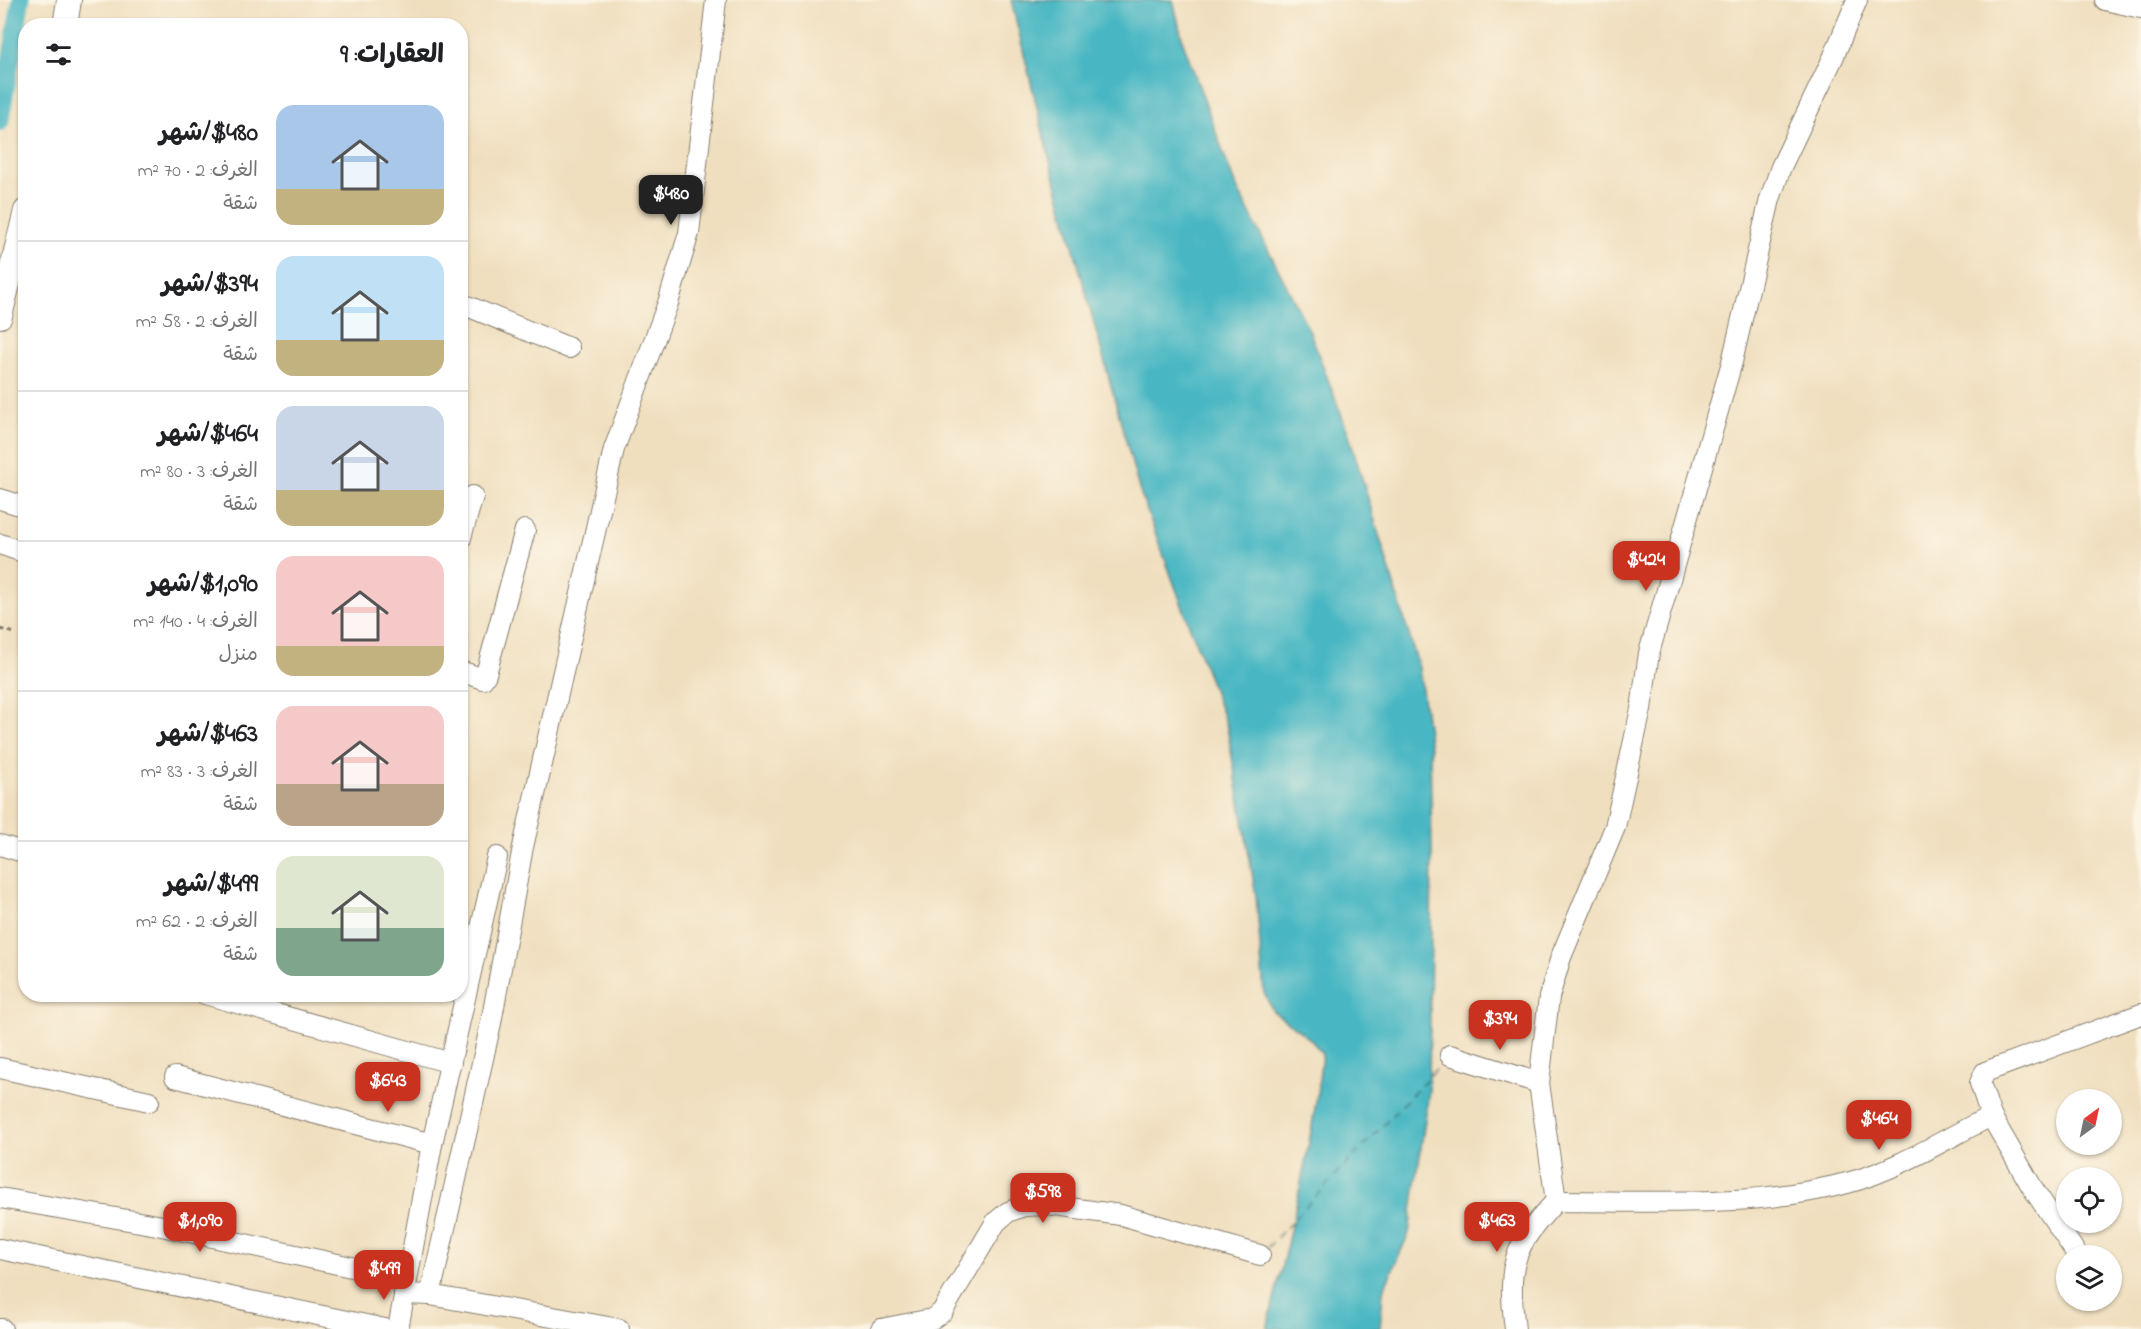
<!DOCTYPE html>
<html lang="ar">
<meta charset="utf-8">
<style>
:root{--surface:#fff;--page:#f2f2f2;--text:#202124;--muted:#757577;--line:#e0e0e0;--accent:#c8321e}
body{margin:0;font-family:"Indie Flower","Playpen Sans Arabic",sans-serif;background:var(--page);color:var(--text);direction:rtl;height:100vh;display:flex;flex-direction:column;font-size:22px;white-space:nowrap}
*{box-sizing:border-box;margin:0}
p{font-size:20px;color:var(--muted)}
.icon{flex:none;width:33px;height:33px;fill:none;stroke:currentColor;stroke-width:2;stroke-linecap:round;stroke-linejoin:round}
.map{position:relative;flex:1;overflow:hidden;direction:ltr}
.sheet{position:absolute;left:18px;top:18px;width:450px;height:984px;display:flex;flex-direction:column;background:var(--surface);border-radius:24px;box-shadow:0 2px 4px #0004;direction:rtl}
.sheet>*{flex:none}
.needle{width:39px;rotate:33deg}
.fabs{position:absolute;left:2056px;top:1089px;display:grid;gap:12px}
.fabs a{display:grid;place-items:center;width:66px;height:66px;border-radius:50%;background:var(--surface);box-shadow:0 2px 4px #0004;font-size:30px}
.price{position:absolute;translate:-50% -51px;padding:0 14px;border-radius:12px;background:var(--accent);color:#fff;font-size:20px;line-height:39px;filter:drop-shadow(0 2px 3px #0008)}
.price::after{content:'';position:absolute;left:50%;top:36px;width:18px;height:14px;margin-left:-9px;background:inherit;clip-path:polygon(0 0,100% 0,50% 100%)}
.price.active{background:#222;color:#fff}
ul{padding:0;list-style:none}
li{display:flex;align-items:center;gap:18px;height:150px;padding:0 24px}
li+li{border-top:2px solid var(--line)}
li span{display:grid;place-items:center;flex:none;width:168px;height:120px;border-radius:18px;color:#555}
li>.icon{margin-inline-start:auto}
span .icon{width:72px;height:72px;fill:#fffc;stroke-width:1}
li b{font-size:26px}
h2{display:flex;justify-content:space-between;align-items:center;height:72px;padding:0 24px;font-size:26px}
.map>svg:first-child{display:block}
.water{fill:#49b7c3;stroke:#326a70;stroke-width:1.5}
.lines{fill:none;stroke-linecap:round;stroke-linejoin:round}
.canal{stroke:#49b7c3;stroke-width:18}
.ferry{stroke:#2e5a5f;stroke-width:1.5;stroke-dasharray:8 6;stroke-linecap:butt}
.minor-casing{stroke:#867e6e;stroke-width:22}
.tertiary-casing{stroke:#867e6e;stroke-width:26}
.path{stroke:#867e6e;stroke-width:3;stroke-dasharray:4.5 4.5;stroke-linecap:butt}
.minor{stroke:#fff;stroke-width:20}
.tertiary{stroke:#fff;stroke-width:24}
</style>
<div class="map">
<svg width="2141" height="1329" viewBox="0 0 2141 1329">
<rect width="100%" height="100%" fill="#fcf5e5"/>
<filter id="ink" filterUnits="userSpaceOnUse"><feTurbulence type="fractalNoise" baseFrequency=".0167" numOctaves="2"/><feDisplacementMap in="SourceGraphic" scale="12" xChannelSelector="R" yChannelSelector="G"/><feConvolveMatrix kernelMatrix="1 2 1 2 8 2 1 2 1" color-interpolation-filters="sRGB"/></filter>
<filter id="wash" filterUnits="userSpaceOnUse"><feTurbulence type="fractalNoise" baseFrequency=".008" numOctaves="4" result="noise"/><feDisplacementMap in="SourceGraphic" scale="24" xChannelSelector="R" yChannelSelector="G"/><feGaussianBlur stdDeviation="1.35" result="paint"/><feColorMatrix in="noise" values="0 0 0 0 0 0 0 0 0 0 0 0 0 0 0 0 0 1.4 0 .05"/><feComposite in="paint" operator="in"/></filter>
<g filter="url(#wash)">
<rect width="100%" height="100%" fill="#f0dfbf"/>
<!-- water -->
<path class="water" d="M1011,0H1173L1183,42L1234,182L1310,332L1349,435L1419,668L1430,748L1432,853L1429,1091L1409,1233L1383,1291L1380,1329H1267C1288,1238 1313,1146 1322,1053L1310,1039L1273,1011L1264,993L1256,896L1227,727L1139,489L1049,157Z"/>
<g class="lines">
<!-- canal -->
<path class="canal" d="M0,122L21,0"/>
<!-- ferry -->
<path class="ferry" d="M1267,1248L1443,1062"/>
</g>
</g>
<g filter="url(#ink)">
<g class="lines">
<defs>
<g id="minor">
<path d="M2105,0L2141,8"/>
<path d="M460,303L569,348"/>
<path d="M0,499L26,507"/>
<path d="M460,541L473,496"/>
<path d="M0,544L26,553"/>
<path d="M460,671L483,679L486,674L525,530"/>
<path d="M0,845L26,853"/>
<path d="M205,994L451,1063"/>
<path d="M1450,1055L1539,1083"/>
<path d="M0,1068L149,1101"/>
<path d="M175,1077L432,1144L398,1329"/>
<path d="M1991,1116L2032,1187L2078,1256"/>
<path d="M432,1144L497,857"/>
<path d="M0,1198L157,1225L407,1279"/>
<path d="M1556,1201L1539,1083L1549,997L1561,957L1615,827L1641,709L1649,653L1732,362L1770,199L1781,167L1833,58L1857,0"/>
<path d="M0,1249L385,1329"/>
<path d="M404,1294L430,1295L491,1023L523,847L614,449L668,303L689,233L716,0"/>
<path d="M430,1295L619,1329"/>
<path d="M0,1329H2"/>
<path d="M881,1329L932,1319L942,1312L996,1222L1008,1212L1024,1206L1048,1205L1121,1215L1260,1255"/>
<path d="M1515,1329C1507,1265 1512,1248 1556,1201C1653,1201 1752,1208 1847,1183C1897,1170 1945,1139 1991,1116L1980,1083L1985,1072L2141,1014"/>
</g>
<g id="tertiary">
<path d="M65,26L69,0"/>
<path d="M0,316L26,211"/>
</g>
</defs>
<!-- minor casing -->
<use href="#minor" class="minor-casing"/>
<!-- tertiary casing -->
<use href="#tertiary" class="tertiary-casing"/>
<!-- path -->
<path class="path" d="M0,629L15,633"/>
<!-- minor -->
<use href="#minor" class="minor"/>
<!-- tertiary -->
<use href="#tertiary" class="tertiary"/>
</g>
</g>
</svg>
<div class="fabs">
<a><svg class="needle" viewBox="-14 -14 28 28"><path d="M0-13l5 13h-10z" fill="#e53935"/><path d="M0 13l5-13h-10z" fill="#757577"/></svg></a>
<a><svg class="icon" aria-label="locate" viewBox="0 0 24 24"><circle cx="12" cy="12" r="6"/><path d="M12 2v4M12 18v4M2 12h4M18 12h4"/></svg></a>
<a><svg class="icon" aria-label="layers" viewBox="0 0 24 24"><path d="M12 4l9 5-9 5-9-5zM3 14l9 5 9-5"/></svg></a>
</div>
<b class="price active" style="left:671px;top:226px">$480</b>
<b class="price" style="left:1646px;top:592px">$424</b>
<b class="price" style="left:1500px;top:1051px">$394</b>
<b class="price" style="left:388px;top:1113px">$643</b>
<b class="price" style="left:1879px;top:1151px">$464</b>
<b class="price" style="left:1043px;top:1224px">$598</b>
<b class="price" style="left:200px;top:1253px">$1,090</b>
<b class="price" style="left:1497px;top:1253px">$463</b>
<b class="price" style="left:384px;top:1301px">$499</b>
<section class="sheet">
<h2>العقارات: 9<svg class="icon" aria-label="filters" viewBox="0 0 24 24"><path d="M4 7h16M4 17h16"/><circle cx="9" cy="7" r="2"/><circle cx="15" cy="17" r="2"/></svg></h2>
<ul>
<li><span style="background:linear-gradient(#a9c7e8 70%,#c2b280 0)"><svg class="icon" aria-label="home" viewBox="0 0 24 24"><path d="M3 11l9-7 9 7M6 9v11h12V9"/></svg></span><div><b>$480/شهر</b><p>الغرف: 2 · 70 m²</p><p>شقة</p></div></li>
<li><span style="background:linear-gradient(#bfe0f5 70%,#c2b280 0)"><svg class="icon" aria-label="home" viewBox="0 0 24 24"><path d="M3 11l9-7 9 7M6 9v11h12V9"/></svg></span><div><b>$394/شهر</b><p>الغرف: 2 · 58 m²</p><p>شقة</p></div></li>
<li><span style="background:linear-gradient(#c9d6e8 70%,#c2b280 0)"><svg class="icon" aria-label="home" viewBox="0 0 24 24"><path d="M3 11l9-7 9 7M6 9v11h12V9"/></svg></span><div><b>$464/شهر</b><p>الغرف: 3 · 80 m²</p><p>شقة</p></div></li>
<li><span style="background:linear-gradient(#f6c9c9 75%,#c2b280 0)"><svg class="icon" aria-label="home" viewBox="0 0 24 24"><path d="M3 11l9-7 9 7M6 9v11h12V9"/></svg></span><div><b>$1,090/شهر</b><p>الغرف: 4 · 140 m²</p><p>منزل</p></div></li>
<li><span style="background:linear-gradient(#f6c9c9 65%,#b9a48a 0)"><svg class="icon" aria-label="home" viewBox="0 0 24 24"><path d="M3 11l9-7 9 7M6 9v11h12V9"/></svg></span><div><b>$463/شهر</b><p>الغرف: 3 · 83 m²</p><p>شقة</p></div></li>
<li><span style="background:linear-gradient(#dfe7d0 60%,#7fa58c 0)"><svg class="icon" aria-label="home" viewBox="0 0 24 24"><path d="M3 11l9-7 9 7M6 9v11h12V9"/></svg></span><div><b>$499/شهر</b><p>الغرف: 2 · 62 m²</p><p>شقة</p></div></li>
</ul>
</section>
</div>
